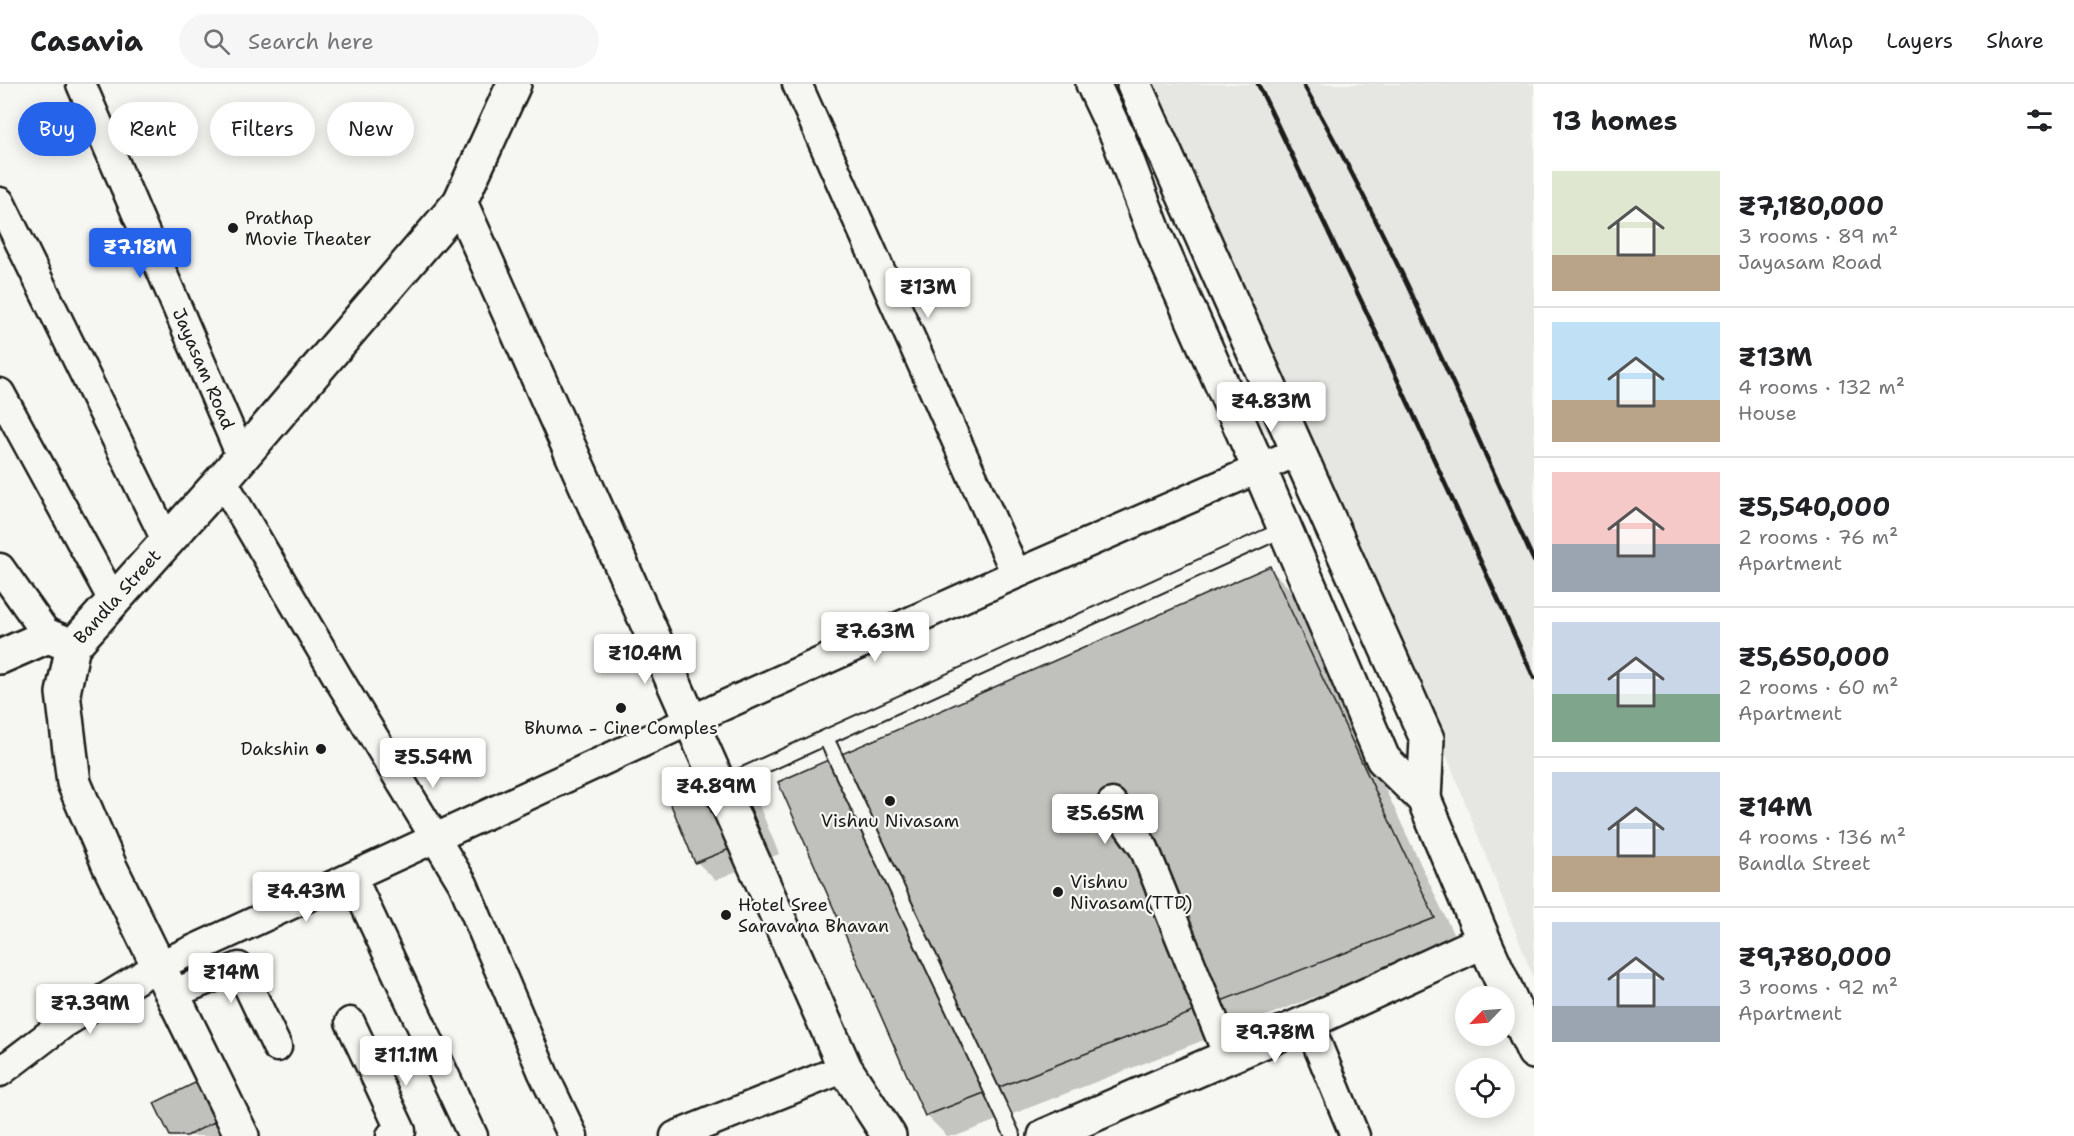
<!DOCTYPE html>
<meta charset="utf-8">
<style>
:root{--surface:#fff;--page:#f6f6f6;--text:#202124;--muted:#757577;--line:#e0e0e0;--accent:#2563eb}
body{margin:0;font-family:"Shantell Sans",sans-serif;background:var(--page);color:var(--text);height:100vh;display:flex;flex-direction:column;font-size:22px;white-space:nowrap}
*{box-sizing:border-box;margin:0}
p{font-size:20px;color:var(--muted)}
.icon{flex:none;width:33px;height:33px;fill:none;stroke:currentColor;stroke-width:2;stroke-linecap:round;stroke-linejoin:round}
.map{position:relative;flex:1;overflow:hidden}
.details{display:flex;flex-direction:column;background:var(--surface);width:540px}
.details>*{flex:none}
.top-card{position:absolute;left:18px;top:18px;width:570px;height:54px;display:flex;gap:12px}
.needle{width:39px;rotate:245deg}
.tools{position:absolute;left:1455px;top:902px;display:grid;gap:12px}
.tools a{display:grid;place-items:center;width:60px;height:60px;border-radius:50%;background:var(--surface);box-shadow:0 3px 15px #0003;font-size:30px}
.price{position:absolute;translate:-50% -51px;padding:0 14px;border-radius:6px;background:#fff;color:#222;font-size:20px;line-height:39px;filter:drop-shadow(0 2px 3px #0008)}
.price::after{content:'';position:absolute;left:50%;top:36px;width:18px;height:14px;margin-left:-9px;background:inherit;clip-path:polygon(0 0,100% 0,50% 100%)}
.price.active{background:var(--accent);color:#fff}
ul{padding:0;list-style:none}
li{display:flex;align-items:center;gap:18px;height:150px;padding:0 18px}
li+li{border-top:2px solid var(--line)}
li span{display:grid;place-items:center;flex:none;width:168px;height:120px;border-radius:0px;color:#555}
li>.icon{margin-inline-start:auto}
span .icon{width:72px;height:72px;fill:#fffc;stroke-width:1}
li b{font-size:26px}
h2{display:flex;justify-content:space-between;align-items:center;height:72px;padding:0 18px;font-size:26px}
.chip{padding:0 21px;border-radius:27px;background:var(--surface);box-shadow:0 3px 15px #0003;font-size:21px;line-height:54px}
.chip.active{background:var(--accent);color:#fff}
header{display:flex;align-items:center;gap:36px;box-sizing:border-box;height:84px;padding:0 30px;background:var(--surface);border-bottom:2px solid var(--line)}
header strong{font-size:28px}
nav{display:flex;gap:33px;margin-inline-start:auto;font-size:21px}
.search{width:420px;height:54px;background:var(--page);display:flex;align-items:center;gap:15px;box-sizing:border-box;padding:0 21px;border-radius:33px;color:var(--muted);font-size:22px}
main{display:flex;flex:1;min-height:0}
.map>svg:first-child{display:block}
.built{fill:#e6e6e2}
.shadow{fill:#0003}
.building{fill:#c0c0bd;stroke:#1c1c1c;stroke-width:1.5}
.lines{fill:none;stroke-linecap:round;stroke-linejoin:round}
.service-casing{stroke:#1c1c1c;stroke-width:18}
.minor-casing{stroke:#1c1c1c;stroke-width:33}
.tertiary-casing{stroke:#1c1c1c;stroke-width:38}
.primary-casing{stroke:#1c1c1c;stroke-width:38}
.service{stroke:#f6f6f2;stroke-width:14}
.minor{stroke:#f6f6f2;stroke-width:28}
.tertiary{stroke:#f6f6f2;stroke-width:33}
.primary{stroke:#f6f6f2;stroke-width:33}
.rail{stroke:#1c1c1c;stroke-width:4.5}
.poi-dot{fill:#1c1c1c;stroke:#f6f6f2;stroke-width:2}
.labels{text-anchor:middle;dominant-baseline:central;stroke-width:4.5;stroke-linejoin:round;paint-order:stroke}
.poi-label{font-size:18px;fill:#1c1c1c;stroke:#f6f6f2;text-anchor:start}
.street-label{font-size:18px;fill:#1c1c1c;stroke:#f6f6f2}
</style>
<header>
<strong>Casavia</strong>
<div class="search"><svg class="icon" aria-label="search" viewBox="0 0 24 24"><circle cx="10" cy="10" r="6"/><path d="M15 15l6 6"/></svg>Search here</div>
<nav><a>Map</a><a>Layers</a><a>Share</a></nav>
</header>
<main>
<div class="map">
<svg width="1534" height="1052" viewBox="0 0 1534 1052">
<rect width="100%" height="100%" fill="#f6f6f2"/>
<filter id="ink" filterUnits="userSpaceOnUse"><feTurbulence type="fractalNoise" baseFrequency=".0167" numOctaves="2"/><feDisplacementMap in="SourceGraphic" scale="12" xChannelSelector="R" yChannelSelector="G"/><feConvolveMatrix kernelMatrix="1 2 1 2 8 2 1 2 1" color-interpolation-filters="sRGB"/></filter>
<g filter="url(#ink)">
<!-- built -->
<path class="built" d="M1139,0H1534V895L1448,675Z"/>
<!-- shadow -->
<g class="shadow">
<path d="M1269,484L1293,508L1457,858L956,1052H947L926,1031Z"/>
<path d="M736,691L754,709L779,770L715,796L697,778L671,717Z"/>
<path d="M205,995L235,1046L223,1052H172Z"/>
</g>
<!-- building -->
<g class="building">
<path d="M1270,482L1435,834L925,1032L778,698Z"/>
<path d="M736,689L762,752L695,779L669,716Z"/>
<path d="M205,994L224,1033L187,1052H170L154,1019Z"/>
</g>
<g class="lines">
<defs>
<g id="service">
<path d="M826,654L1013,1052"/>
<path d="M719,702L1284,445"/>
</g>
<g id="minor">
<path id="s1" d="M81,0L241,372"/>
<path d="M797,0L1016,490"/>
<path d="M0,118L167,458"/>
<path d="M0,309L114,518"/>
<path d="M222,396L341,599L463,800L543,989L573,1052"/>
<path d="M0,484L48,552"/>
<path d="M1112,719L1144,764L1228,972"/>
<path d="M352,793L473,1052"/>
<path d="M172,910L239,883L277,963"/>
<path d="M350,938L401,1047L391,1052"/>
<path d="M1308,938L1355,1052"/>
<path d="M0,988L63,940L158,882L689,637L1016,490L1299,367"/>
<path d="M675,1052L845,984"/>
</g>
<g id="tertiary">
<path d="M1093,0L1118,53L1155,150L1259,384L1383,675L1424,715L1484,857L1534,968"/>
<path d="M1134,0L1427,655L1424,715"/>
<path d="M460,118L845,984L889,1052"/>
<path d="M0,573L48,552L73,562"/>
<path d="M1045,1052L1308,938L1484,857"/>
</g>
<g id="primary">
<path id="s2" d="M242,1052L110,783L74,699L63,609L73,562L222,396L460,118L514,0"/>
</g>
</defs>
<!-- service casing -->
<use href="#service" class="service-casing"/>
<!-- minor casing -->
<use href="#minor" class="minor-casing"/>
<!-- tertiary casing -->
<use href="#tertiary" class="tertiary-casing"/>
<!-- primary casing -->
<use href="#primary" class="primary-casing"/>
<!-- service -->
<use href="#service" class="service"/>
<!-- minor -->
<use href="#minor" class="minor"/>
<!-- tertiary -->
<use href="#tertiary" class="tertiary"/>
<!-- primary -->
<use href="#primary" class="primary"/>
<!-- rail -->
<g class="rail">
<path d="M1258,0L1367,229L1534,594"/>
<path d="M1303,0C1391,153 1460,317 1534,477"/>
</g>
</g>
</g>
<!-- markers -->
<g class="poi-dot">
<circle cx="233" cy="144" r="6"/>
<circle cx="621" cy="624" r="6"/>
<circle cx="321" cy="665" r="6"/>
<circle cx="890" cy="717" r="6"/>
<circle cx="1058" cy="808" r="6"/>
<circle cx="726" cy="831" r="6"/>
</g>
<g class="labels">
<!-- poi labels -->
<g class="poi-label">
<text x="245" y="134">Prathap<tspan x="245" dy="21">Movie Theater</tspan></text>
<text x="621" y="644" text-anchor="middle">Bhuma - Cine Comples</text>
<text x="309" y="665" text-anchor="end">Dakshin</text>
<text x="890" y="737" text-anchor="middle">Vishnu Nivasam</text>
<text x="1070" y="798">Vishnu<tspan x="1070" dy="21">Nivasam(TTD)</tspan></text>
<text x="738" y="821">Hotel Sree<tspan x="738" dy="21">Saravana Bhavan</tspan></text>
</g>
<!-- street labels -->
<g class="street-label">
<text stroke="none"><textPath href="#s1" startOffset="310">Jayasam Road</textPath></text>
<text stroke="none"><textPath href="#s2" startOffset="596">Bandla Street</textPath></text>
</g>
</g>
</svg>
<div class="tools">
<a><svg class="needle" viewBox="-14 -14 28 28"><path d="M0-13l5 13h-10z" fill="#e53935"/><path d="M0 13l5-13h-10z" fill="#757577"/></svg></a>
<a><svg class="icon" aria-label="locate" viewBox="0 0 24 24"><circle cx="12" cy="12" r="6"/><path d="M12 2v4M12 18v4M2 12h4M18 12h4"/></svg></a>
</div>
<b class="price active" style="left:140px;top:195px">₹7.18M</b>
<b class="price" style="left:928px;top:235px">₹13M</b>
<b class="price" style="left:1271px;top:349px">₹4.83M</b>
<b class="price" style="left:875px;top:579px">₹7.63M</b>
<b class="price" style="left:645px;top:601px">₹10.4M</b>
<b class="price" style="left:433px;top:705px">₹5.54M</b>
<b class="price" style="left:716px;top:734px">₹4.89M</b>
<b class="price" style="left:1105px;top:761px">₹5.65M</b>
<b class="price" style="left:306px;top:839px">₹4.43M</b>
<b class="price" style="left:231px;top:920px">₹14M</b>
<b class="price" style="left:90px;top:951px">₹7.39M</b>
<b class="price" style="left:1275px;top:980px">₹9.78M</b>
<b class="price" style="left:406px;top:1003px">₹11.1M</b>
<div class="top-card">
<a class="chip active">Buy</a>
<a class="chip">Rent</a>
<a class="chip">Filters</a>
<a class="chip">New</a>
</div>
</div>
<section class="details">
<h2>13 homes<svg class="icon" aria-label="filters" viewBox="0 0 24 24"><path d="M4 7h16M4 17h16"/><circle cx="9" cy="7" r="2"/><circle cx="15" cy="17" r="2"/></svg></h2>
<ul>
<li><span style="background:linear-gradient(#dfe7d0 70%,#b9a48a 0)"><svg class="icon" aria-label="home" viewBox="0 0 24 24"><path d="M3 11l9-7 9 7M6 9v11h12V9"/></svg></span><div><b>₹7,180,000</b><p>3 rooms · 89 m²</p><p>Jayasam Road</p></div></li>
<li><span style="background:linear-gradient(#bfe0f5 65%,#b9a48a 0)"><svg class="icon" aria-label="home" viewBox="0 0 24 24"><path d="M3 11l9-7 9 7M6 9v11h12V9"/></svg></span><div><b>₹13M</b><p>4 rooms · 132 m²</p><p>House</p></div></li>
<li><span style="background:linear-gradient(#f6c9c9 60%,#9aa5b1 0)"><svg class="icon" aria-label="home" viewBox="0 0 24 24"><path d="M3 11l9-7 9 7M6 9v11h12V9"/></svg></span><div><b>₹5,540,000</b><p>2 rooms · 76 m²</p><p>Apartment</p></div></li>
<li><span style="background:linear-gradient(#c9d6e8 60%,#7fa58c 0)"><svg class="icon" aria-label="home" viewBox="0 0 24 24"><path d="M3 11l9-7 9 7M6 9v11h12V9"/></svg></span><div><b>₹5,650,000</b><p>2 rooms · 60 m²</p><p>Apartment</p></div></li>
<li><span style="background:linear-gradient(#c9d6e8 70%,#b9a48a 0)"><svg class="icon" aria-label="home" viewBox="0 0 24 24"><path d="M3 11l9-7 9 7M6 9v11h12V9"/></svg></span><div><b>₹14M</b><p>4 rooms · 136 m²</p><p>Bandla Street</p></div></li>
<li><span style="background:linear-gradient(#c9d6e8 70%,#9aa5b1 0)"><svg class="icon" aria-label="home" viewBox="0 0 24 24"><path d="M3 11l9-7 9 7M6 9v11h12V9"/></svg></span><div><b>₹9,780,000</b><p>3 rooms · 92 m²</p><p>Apartment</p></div></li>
</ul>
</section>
</main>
